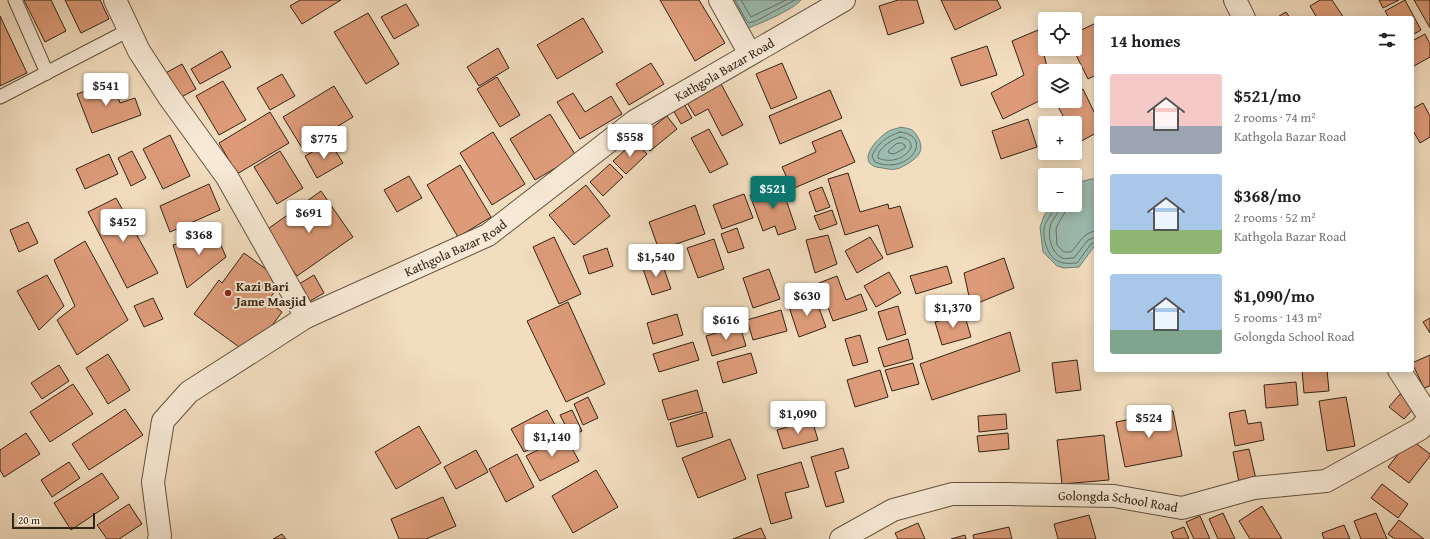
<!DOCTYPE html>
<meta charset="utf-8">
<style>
:root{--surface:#fff;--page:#f2f2f2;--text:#202124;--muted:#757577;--accent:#0f766e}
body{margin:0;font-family:"Gentium Book Plus",serif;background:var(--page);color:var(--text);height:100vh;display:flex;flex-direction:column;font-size:15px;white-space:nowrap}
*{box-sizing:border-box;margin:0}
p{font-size:13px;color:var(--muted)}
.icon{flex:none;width:22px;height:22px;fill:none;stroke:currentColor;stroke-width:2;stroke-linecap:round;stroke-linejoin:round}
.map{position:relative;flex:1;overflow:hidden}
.details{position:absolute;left:1094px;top:16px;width:320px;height:356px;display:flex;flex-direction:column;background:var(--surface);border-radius:4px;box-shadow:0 2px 10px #0003}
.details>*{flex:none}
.fabs{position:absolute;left:1038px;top:12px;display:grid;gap:8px}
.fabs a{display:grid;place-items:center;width:44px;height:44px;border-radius:4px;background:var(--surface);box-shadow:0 2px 10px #0003;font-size:20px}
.scale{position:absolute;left:12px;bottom:10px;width:83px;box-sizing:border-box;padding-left:4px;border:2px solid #342415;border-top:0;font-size:11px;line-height:14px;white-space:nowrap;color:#342415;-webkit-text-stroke:3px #f7e9d5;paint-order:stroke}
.price{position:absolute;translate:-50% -34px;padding:0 9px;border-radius:4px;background:#fff;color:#222;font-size:13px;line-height:26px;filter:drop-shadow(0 1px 2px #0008)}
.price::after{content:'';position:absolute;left:50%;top:24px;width:12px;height:9px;margin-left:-6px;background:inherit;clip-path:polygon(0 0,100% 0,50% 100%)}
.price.selected{background:var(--accent);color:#fff}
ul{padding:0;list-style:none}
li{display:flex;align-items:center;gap:12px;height:100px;padding:0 16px}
li span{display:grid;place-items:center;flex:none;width:112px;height:80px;border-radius:4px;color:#555}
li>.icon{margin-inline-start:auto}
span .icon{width:48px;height:48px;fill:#fffc;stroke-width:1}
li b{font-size:17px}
h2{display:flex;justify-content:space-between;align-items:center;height:48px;padding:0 16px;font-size:17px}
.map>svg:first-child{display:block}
.water{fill:#9bbcb0;stroke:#727f72}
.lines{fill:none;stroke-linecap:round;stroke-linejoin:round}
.shore{stroke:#687062;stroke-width:1}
.building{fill:#dd9b79;stroke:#342415}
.lane-casing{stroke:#645240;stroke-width:15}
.street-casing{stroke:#645240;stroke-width:24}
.lane{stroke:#f7e9d5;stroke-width:13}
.street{stroke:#f7e9d5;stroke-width:22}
.poi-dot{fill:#8f2418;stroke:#f7e9d5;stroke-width:1.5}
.labels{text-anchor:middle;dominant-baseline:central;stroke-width:4;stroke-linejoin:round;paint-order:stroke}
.street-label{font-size:13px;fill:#342415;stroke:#f7e9d5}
.poi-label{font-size:13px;font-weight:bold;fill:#342415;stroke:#f7e9d5;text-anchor:start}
</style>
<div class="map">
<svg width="1430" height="539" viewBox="0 0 1430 539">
<rect width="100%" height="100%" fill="#f2ddbf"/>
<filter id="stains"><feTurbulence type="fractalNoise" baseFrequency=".005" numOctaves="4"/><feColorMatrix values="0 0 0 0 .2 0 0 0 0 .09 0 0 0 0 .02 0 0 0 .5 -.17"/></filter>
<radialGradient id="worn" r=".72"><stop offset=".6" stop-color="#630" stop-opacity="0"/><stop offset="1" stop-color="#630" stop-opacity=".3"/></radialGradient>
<!-- water -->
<g class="water">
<path d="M731,0H801C794,9 760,24 748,28L745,26Z"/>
<path d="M900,127C904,128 909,128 912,130C918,135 923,145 920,152C918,157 913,160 909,163C905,165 900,169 895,169C892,170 887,169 883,168C853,166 875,139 889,131C892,129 897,129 900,127Z"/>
<path d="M1091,179H1096V244L1079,267L1064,268L1057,266L1043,252L1040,227L1044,216L1052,205H1075V186L1080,182Z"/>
</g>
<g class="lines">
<!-- shore -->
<g class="shore">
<path d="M735,0L746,20L749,23L756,21L795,0"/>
<path d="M741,0L751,17L786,0"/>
<path d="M900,132C935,136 909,176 875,162L872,156C877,143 888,136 900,132Z"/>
<path d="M900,137C907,138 912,141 911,148C904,160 889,163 878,158C877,148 892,140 900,137Z"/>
<path d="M901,143L905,145V148L894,154L889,153L888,151L896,144Z"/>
<path d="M1055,205C1054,213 1046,219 1044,228C1043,241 1048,261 1064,263C1068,264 1073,263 1077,263L1091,244L1096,242"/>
<path d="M1060,205C1060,214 1051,219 1050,227C1048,238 1051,252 1062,258C1065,259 1070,258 1074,258L1088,240L1096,237"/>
<path d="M1066,205L1065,212L1058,224L1056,229L1057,245L1064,252H1071C1079,244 1083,232 1096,231"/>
</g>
</g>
<!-- building -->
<g class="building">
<path d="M24,0H51L66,31L45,42Z"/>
<path d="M65,0H100L109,19L81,33Z"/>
<path d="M300,0H341L302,24L290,6Z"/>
<path d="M660,0H699L725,43L695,61Z"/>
<path d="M898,0H917L924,23L888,35L879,6Z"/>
<path d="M941,0H997L1001,8L955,30Z"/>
<path d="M1320,0H1332L1344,18H1317L1310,6Z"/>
<path d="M1379,0H1399L1383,8Z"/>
<path d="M1405,0L1421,30L1412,35V18H1389L1385,11Z"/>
<path d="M1414,0H1430V28Z"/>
<path d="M406,4L419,25L394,39L381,17Z"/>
<path d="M1286,12L1290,18H1276Z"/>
<path d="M368,13L399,64L366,84L334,32Z"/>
<path d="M0,16L27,73L0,86Z"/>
<path d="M583,18L603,52L557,79L537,45Z"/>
<path d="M1096,23V75L1088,79L1073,49H1075V33Z"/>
<path d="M1038,30L1048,71H1045V98L1003,119L991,93L1024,75L1012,41Z"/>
<path d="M1425,34L1430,44V57L1414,66L1412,62V41Z"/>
<path d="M987,46L997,75L961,86L951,58Z"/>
<path d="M498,48L509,68L479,86L467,67Z"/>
<path d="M222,51L231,67L200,84L191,69Z"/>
<path d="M651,63L664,84L629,105L616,84Z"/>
<path d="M782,63L797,98L771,109L756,74Z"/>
<path d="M182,64L196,89L176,100L162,75Z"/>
<path d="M282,74L295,96L270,110L257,88Z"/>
<path d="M497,77L520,115L500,127L477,89Z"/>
<path d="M112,81L120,103L135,98L141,115L92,133L77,94Z"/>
<path d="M223,81L246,120L219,135L196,96Z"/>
<path d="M720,82L743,125L722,136L708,109L695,116L686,101Z"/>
<path d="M334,86L353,117L302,148L283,117Z"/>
<path d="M1083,89L1096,116V133L1078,143L1075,137V123H1067L1056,103L1060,101H1075V93Z"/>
<path d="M830,90L842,118L780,144L769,116Z"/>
<path d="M573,93L585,112L611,96L622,114L580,139L557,102Z"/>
<path d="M683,102L692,118L681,124L672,108Z"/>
<path d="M1423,103L1430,116V137L1420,143L1412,129V109Z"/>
<path d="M270,112L289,143L237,174L219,143Z"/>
<path d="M550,114L576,156L535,180L510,139Z"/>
<path d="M667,116L677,129L650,151L639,138Z"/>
<path d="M1028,119L1037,147L1001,159L992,131Z"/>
<path d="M709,129L728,164L710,173L691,138Z"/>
<path d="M841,130L855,162L792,189L782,167L816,152L812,142Z"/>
<path d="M493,132L525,184L492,205L460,153Z"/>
<path d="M170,135L190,176L163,189L143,149Z"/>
<path d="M635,141L647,154L626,174L613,161Z"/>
<path d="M330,142L343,163L317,178L305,156Z"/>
<path d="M132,151L146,178L131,186L118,158Z"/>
<path d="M280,151L303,188L277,204L254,167Z"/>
<path d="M109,154L118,174L85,189L76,169Z"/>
<path d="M610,164L623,177L603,196L590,182Z"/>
<path d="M460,165L491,217L458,237L427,185Z"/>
<path d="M848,173L860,212L888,204L889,209L900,206L913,247L887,255L878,225L845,235L828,179Z"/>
<path d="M409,176L422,198L397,212L384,190Z"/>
<path d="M209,184L220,210L170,232L160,206Z"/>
<path d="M586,185L610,216L574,245L549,215Z"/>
<path d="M781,185L796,229L778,235L775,226L763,231L750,195Z"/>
<path d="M822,187L830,207L816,212L809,192Z"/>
<path d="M321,191L353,237L297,276L265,231Z"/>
<path d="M744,194L753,218L722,229L713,205Z"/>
<path d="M116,198L158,273L127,288L88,212Z"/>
<path d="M695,205L705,234L659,250L649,222Z"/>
<path d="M832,210L837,224L820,230L814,216Z"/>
<path d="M28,222L38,243L19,252L10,230Z"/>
<path d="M737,228L744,248L728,253L721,234Z"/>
<path d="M215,231L226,257L187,288L173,245Z"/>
<path d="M828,235L837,264L815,273L806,240Z"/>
<path d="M554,237L581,294L559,304L533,247Z"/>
<path d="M870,237L883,258L857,273L845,251Z"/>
<path d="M714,239L724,269L698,278L687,248Z"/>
<path d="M85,241L128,320L77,355L57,320L75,306L54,260Z"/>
<path d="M607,248L613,266L589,274L583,256Z"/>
<path d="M244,253L282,281L268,301L282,312L250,355L194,314L219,280L222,283Z"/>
<path d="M1004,258L1014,288L971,306L964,273Z"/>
<path d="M661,260L671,289L652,295L642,266Z"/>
<path d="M947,266L952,283L916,294L910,276Z"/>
<path d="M769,269L780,299L753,308L743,278Z"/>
<path d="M889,272L901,293L876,307L864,286Z"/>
<path d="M47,275L64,306L39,330L17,291Z"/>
<path d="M314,275L324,293L305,304L294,287Z"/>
<path d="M837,276L846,300L861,294L867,310L833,321L819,283Z"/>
<path d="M815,297L826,327L799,337L789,307Z"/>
<path d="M153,298L163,319L144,327L134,306Z"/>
<path d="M568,302L605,384L566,402L527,321Z"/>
<path d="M898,306L906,334L887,340L878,312Z"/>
<path d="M781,310L787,331L753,340L747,320Z"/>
<path d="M964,313L971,337L942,345L935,322Z"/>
<path d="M677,314L683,335L653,344L647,323Z"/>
<path d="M1430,318V333L1423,322Z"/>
<path d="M740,326L746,346L712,356L706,336Z"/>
<path d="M1010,332L1020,371L932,400L920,364Z"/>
<path d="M860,335L868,362L853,366L845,339Z"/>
<path d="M908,339L913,359L884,367L878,348Z"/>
<path d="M693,342L699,360L659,372L653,354Z"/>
<path d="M751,353L757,373L723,383L717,362Z"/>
<path d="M108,354L130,390L108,404L86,368Z"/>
<path d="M1430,355V386L1424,388L1412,363Z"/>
<path d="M1077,360L1081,390L1056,393L1052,363Z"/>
<path d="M913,363L919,384L892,391L885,370Z"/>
<path d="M59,365L69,381L42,399L31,383Z"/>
<path d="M880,370L888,397L855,407L847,380Z"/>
<path d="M1302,370H1327L1329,391L1304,393Z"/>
<path d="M1296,382L1298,405L1266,408L1264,385Z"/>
<path d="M73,384L93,414L50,442L30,412Z"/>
<path d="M697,390L703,411L668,420L662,400Z"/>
<path d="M1400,394L1415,407L1404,419L1389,407Z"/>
<path d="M588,397L598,418L583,425L574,404Z"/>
<path d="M1346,397L1355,446L1327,451L1319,401Z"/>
<path d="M125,409L143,435L89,470L72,444Z"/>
<path d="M547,410L560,434L524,452L511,429Z"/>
<path d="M572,410L582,431L571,436L560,415Z"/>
<path d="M1245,410L1248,424L1261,422L1264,440L1235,446L1229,413Z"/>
<path d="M1173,411L1182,456L1125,467L1116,422Z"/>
<path d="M706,412L713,437L677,447L670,423Z"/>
<path d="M1006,414L1007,429L979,432L978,416Z"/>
<path d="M812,420L818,440L783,449L777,430Z"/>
<path d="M419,426L441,463L396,489L375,452Z"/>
<path d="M26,433L40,454L4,477L0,470V450Z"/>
<path d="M1008,433L1009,449L979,452L977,436Z"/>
<path d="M1104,435L1109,480L1062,484L1057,440Z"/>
<path d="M565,436L579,461L540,481L526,456Z"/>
<path d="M730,439L746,479L698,498L682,458Z"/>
<path d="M1410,439L1430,454V456L1409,483L1388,467Z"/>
<path d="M843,448L849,468L835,472L844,502L826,507L811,457Z"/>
<path d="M1249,449L1256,479L1239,482L1233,452Z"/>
<path d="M476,450L488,472L456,489L444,467Z"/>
<path d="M517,454L534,487L506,502L489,469Z"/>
<path d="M69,462L80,478L52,497L41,480Z"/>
<path d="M801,462L809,487L785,493L792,518L771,524L757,475Z"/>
<path d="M596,470L618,507L573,533L552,496Z"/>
<path d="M102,473L119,498L71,530L54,503Z"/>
<path d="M1382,484L1408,504L1398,518L1371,498Z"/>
<path d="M443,497L456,526L426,539H399L391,519Z"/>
<path d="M129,504L142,524L119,539H107L97,525Z"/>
<path d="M1262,506L1282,539H1250L1239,521Z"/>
<path d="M1223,513L1235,539H1218L1209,519Z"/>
<path d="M1376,513L1387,539H1361L1354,521Z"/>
<path d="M1089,515L1096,539H1058L1054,524Z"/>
<path d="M1200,516L1210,539H1194L1186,522Z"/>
<path d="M1399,520L1424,539H1395L1388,534Z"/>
<path d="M918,523L925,539H898L895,533Z"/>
<path d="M1344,525L1350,539H1324L1322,533Z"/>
<path d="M1009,527L1012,539H974L973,535Z"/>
<path d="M1184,527L1189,539H1174L1171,532Z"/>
<path d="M761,528L766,539H733Z"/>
<path d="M282,534L286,539H273Z"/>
<path d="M965,535L966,539H951Z"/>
</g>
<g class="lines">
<defs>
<g id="lane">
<path d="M15,0L47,73"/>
<path d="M0,97L129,30"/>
</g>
<g id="street">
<path d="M115,0L139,51L169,97L227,177L306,317"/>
<path d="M720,0L750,54"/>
<path d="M1235,0L1244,18"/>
<path d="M1399,370L1430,418"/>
<path id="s1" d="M159,539L160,536L153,482L163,421L189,392L306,317L488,235L635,121L844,0"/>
<path id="s2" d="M841,539L893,510L952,494H1009L1114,496L1182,508L1254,488L1326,481L1420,429L1430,417"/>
</g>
</defs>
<!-- lane casing -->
<use href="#lane" class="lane-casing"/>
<!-- street casing -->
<use href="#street" class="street-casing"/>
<!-- lane -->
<use href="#lane" class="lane"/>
<!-- street -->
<use href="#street" class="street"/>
</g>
<!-- markers -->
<circle class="poi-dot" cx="228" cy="293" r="4"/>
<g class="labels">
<!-- street labels -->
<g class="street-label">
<text stroke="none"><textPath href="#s1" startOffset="786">Kathgola Bazar Road</textPath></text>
<text stroke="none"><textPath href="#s1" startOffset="462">Kathgola Bazar Road</textPath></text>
<text stroke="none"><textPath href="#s2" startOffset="287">Golongda School Road</textPath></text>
</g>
<!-- poi labels -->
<g class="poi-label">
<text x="236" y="286">Kazi Bari<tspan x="236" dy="15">Jame Masjid</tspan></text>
</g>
</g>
<rect width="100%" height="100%" filter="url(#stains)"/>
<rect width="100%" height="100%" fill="url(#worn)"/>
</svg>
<div class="fabs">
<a><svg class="icon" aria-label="locate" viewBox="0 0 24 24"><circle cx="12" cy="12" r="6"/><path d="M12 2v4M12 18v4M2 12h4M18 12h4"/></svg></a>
<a><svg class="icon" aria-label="layers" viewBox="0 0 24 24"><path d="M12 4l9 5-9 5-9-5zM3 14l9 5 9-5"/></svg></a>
<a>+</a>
<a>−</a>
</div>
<div class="scale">20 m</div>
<b class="price" style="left:106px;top:107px">$541</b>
<b class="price" style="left:630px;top:158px">$558</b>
<b class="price" style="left:324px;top:160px">$775</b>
<b class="price selected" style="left:773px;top:210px">$521</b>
<b class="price" style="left:309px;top:234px">$691</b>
<b class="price" style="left:123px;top:243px">$452</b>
<b class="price" style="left:199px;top:256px">$368</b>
<b class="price" style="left:656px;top:278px">$1,540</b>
<b class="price" style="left:807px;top:317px">$630</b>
<b class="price" style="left:953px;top:329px">$1,370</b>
<b class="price" style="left:726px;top:341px">$616</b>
<b class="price" style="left:798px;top:435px">$1,090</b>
<b class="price" style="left:1149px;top:439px">$524</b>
<b class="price" style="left:552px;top:458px">$1,140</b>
<section class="details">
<h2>14 homes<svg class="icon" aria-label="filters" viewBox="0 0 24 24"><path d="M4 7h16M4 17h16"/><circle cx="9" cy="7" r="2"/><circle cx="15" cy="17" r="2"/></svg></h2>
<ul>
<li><span style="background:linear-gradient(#f6c9c9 65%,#9aa5b1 0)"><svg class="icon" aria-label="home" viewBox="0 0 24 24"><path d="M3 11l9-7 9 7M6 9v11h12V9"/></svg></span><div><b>$521/mo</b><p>2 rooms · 74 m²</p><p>Kathgola Bazar Road</p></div></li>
<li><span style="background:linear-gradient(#a9c7e8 70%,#8fb573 0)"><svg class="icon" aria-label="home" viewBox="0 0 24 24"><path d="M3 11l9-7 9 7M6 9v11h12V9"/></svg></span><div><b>$368/mo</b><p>2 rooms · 52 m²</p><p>Kathgola Bazar Road</p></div></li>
<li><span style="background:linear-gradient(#a9c7e8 70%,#7fa58c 0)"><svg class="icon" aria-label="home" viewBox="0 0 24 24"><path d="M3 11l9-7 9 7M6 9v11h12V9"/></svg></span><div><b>$1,090/mo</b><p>5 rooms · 143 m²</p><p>Golongda School Road</p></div></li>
</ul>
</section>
</div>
